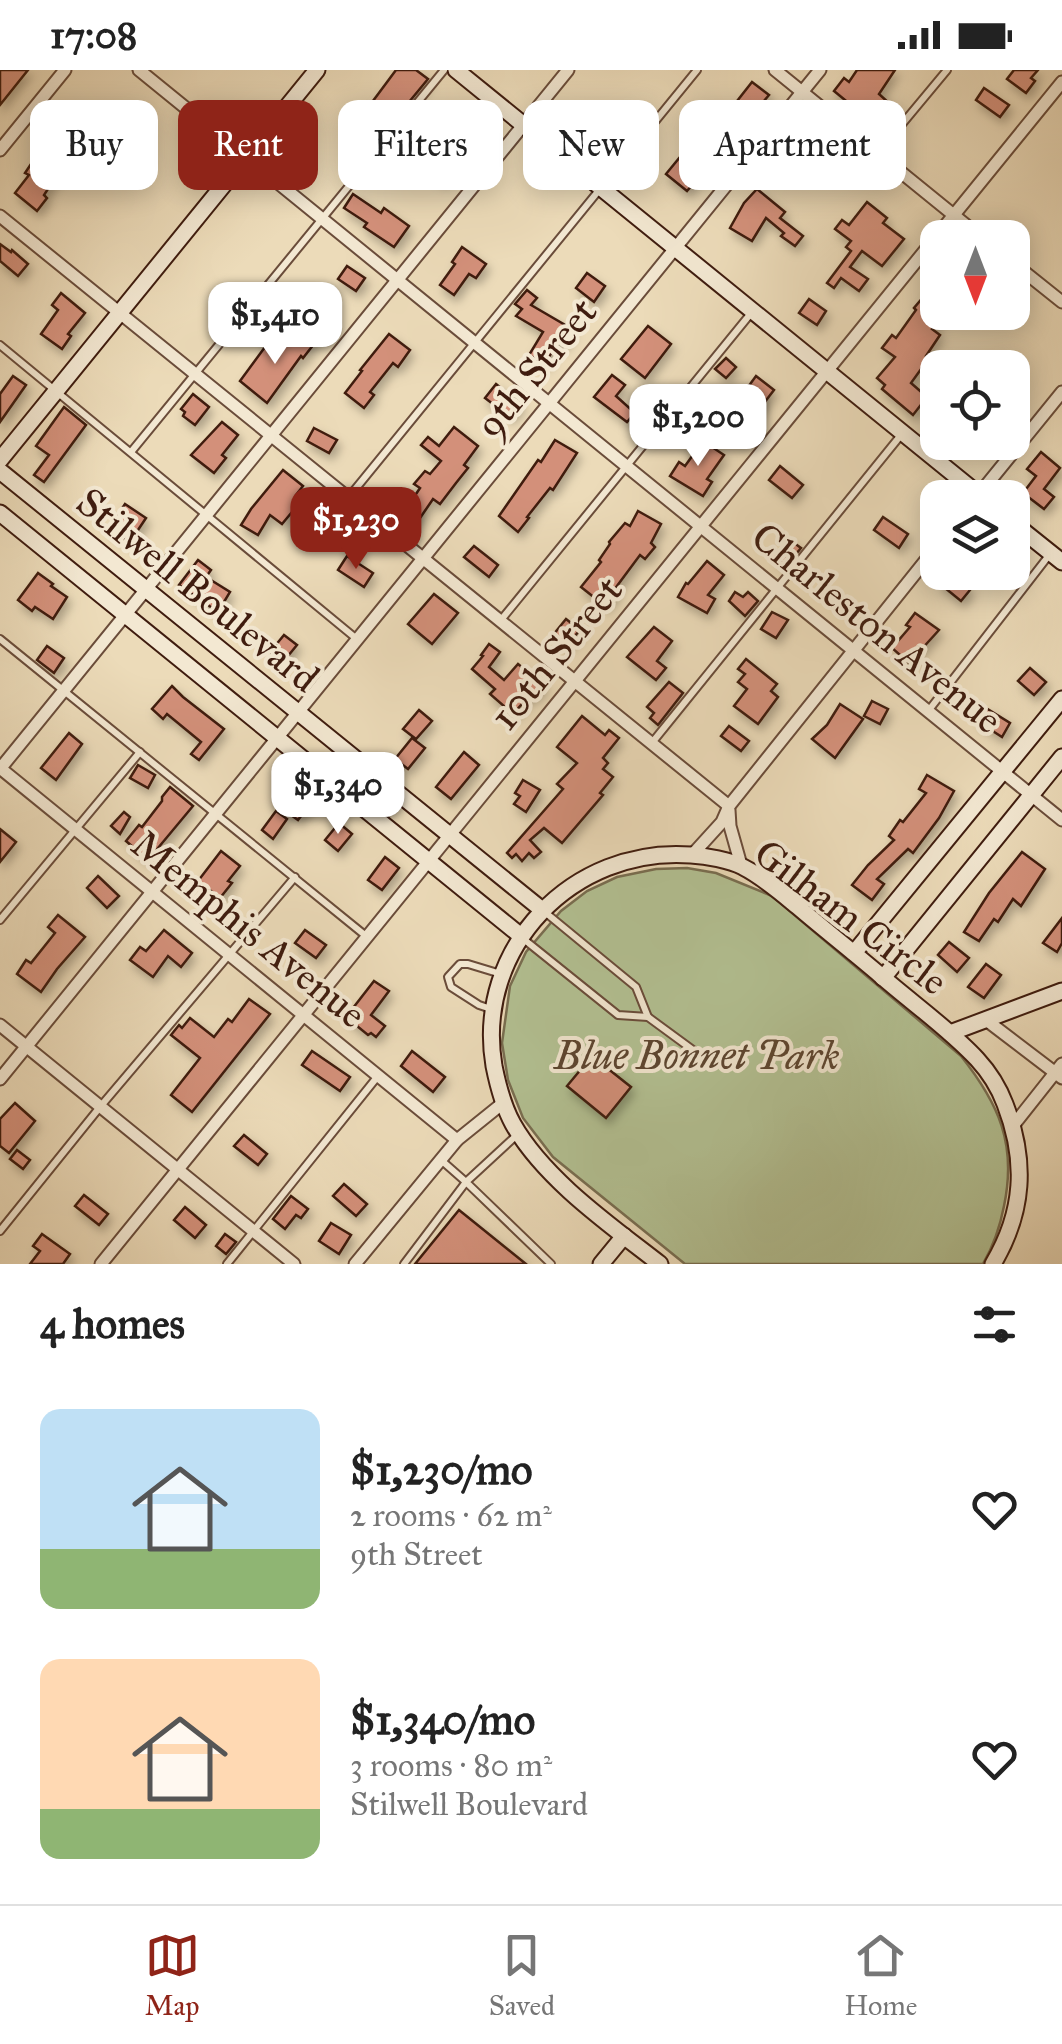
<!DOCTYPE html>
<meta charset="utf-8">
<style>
:root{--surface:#fff;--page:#f2f2f2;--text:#222;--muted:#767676;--line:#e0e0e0;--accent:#8f2418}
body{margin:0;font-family:"IM FELL Great Primer",serif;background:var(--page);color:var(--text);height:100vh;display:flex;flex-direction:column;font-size:38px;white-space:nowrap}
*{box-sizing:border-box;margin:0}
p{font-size:32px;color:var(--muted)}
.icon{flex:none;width:55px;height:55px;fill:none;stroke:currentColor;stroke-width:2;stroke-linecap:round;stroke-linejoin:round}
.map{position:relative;height:1194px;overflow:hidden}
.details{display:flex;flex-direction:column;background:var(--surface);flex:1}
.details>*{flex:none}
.banner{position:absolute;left:30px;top:30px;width:1002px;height:90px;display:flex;gap:20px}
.needle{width:65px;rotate:180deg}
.buttons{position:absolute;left:920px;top:150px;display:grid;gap:20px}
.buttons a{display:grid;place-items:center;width:110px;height:110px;border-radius:20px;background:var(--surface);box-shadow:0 5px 25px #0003;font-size:50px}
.price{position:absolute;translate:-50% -85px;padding:0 22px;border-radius:20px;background:#fff;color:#222;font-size:32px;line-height:65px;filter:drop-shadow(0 2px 5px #0008)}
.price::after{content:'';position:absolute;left:50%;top:60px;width:30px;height:22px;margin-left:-15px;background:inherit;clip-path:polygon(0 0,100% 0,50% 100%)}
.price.active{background:var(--accent);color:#fff}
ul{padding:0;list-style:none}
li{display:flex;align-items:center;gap:30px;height:250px;padding:0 40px}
li span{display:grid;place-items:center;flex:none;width:280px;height:200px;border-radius:20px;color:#555}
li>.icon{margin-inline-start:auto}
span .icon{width:120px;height:120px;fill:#fffc;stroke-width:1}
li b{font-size:42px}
h2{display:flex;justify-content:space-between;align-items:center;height:120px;padding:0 40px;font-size:42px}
.chip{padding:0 35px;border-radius:20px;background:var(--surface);box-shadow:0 5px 25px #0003;font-size:35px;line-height:90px}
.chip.active{background:var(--accent);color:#fff}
.status{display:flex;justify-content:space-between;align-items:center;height:70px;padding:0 50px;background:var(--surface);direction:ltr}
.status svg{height:28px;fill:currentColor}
.tabs{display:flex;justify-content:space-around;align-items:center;height:140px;border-top:2px solid var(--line);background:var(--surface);font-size:28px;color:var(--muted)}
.tabs a{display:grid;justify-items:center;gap:5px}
.tabs .active{color:var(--accent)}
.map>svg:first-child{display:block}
.green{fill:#b3c193;stroke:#796e51;stroke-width:2.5}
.building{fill:#d3907a;stroke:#3f1c0f;stroke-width:2.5;filter:url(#shadow)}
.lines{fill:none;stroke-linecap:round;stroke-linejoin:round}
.lane-casing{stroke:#6a4c3a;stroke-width:10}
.street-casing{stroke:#6a4c3a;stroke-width:15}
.secondary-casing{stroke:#3f1c0f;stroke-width:19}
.lane{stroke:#f3e8d2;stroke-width:6}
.street{stroke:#f3e8d2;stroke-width:11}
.secondary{stroke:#f3e8d2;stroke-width:15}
.labels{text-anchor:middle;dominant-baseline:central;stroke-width:8;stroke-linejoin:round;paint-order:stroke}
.street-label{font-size:40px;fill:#3f1c0f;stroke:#f3e8d2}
.park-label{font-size:40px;font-style:italic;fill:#5c4530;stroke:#f3e8d2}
</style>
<div class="status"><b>17:08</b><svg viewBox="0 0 49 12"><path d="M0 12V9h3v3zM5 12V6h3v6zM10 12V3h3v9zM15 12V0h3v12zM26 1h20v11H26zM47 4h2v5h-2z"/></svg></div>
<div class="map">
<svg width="1062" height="1194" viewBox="0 0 1062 1194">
<defs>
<filter id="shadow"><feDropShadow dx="3.5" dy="6" stdDeviation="5" flood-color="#0004"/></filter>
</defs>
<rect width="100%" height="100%" fill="#ecdbb9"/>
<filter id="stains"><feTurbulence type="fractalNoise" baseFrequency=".002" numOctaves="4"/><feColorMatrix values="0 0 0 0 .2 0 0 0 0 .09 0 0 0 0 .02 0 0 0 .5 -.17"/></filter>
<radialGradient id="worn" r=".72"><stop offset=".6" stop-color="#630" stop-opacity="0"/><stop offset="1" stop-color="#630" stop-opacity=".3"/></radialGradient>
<!-- green -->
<path class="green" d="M687,798L716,803L772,826L961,986C999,1034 1017,1074 1004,1136C1000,1157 994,1175 983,1194H685L553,1087L523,1048L508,1010L502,973L510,916L526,882L561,841L587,821L617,807L656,799Z"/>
<!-- building -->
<g class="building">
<path d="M0,0H28L0,35Z"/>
<path d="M396,0H416L428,9L390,55L367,39Z"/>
<path d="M857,0H895L879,24L901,44L886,62L881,58L885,53L867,37L862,44L834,21L844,8L849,12Z"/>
<path d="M1014,0H1038L1031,8L1035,11L1026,23L1007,9Z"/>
<path d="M752,12L769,25L758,38L755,36L734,63L736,65L710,106L704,101L687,121L666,104L680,87L684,90L711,49L719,54Z"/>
<path d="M984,18L1009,35L1000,47L976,30Z"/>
<path d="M574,44L591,57L580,70L564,57Z"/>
<path d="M440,84L455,95L443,111L429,100Z"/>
<path d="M37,85L60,100L44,125L47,128L37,141L15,123L29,105L25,103Z"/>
<path d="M757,119L785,142L780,148L803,166L795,176L781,166L784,163L766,148L752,171L730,158L744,133Z"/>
<path d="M353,124L381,143L384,138L409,156L394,177L364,157L367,153L344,138Z"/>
<path d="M867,132L887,148L883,153L904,169L882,196L862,181L850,197L868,209L859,221L841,208L834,218L827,213L851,181L846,177L851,171L835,159L842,150L849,155Z"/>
<path d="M0,174L11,182L12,180L28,194L18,206L0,191Z"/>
<path d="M462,177L486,194L476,208L469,204L454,225L440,215L455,194L452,192Z"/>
<path d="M347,196L365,208L356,221L338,209Z"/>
<path d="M587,203L605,216L594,232L576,218Z"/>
<path d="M930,219L938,225V242H945L932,259L940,265L926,286L929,288L911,313L927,327L913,345L882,319L885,315L877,308L895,287L882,278L892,265L896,268L916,240L914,238Z"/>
<path d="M527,220L537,228L531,235L572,259L563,274L558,271L545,294L529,285L543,262L516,246L522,239L515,234Z"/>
<path d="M61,223L85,243L68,264L71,266L62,279L41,264L58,240L52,235Z"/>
<path d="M809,229L826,241L817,255L799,243Z"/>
<path d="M648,256L671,274L645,308L621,289Z"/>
<path d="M298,261L314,274L303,288L301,286L267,333L240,311L265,277L277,286Z"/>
<path d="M389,264L410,280L398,297L393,293L370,322L374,325L364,338L345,323L362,301L360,300Z"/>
<path d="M726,288L736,297L726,308L715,299Z"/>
<path d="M612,305L625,315L616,326L635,343L627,352L594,327Z"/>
<path d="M13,306L26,315L0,352V324Z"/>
<path d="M756,306L774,320L748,354L724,335L734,323L740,328Z"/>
<path d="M496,314L521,334L510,347L485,328Z"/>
<path d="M193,324L209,337L195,355L183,346L185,342L181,339Z"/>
<path d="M64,337L86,355L44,412L34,405L49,385L36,376Z"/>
<path d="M222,352L238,365L222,385L226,388L214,403L191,385Z"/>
<path d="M454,357L478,376L464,395L468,398L456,413L440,434L433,429L418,451L404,442L420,418L414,414L425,401L430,404L441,391L421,375L428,367L439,376Z"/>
<path d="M314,358L337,370L329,383L307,371Z"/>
<path d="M555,370L577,383L553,420L550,418L527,447L529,448L518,462L499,446L538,390L541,392Z"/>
<path d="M703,371L724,385L707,409L712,412L703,426L670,406L679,392L685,396Z"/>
<path d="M1041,382L1060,398L1044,419L1054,427L1044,439L1023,423L1036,406L1027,399Z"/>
<path d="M780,396L803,415L792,428L769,410Z"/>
<path d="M283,400L303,416L296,425L302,430L282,454L270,445L258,465L241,455L251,439Z"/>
<path d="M316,431L329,442L319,454L306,444Z"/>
<path d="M125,434L146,448L130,472L109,458Z"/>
<path d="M638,441L661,454L651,473L655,477L645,489L640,485L614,520L617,522L605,536L581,517L601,492L599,490L610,474L609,472L625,453L630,456Z"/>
<path d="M883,447L908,464L899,478L874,460Z"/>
<path d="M790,470L801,478L786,496L776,489Z"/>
<path d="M474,476L498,495L489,507L464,487Z"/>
<path d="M347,486L373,503L364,517L338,500Z"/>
<path d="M198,490L211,500L206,507L230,522L218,542L179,515Z"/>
<path d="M707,491L724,505L708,525L715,529L707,543L678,527L686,513L688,514Z"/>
<path d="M948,502L970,520L961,531L939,513Z"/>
<path d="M38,503L53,514L51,516L67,527L53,549L35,537L32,541L18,530Z"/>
<path d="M735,522L743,527L748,522L758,531L745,546L729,531Z"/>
<path d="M434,524L458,543L432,574L408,554Z"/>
<path d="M772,542L788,550L776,568L761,559Z"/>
<path d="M915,543L939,560L909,593L892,578L910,557L906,555Z"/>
<path d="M566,549L580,560L566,576L553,565Z"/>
<path d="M654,557L672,571L657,591L666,598L656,610L627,587Z"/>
<path d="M284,565L297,575L283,592L270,582Z"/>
<path d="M489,574L500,582L489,597L504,610L518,594L544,615L533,627L530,625L513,644L490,624L495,619L472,599L483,586L481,585Z"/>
<path d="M47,576L64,588L54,603L37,590Z"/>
<path d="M746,589L777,614L771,621L778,627L758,654L734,636L747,619L738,612L745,604L738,599Z"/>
<path d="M1030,598L1046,612L1034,625L1018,611Z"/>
<path d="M669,612L683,623L658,655L650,648L654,643L647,637Z"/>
<path d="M172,616L183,627L224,659L199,690L191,684L201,672L167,644L163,649L152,639Z"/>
<path d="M872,631L888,639L880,654L864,646Z"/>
<path d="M840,634L863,649L835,688L812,669L827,655Z"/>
<path d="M986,638L1010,653L1002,667L977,651Z"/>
<path d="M419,640L432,651L416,669L403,659Z"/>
<path d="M582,646L605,665L609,660L619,668L603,688L608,693L603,699L613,707L600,723L603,725L562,773L544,758L530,770L541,782L534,788L529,783L522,791L516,784L512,788L507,783L563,719L557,714L577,693L557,677Z"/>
<path d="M729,656L749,671L741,681L721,666Z"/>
<path d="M69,663L82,674L56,710L41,698Z"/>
<path d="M412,668L425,678L408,699L395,689Z"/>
<path d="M464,682L479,695L451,729L436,717Z"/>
<path d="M138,695L155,705L148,718L130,708Z"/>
<path d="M927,705L954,721L939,748L913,783L908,779L877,809L884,814L872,830L852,815L868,795L894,770L889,766L900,750L903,752L926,723L919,719Z"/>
<path d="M523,710L540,720L526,742L514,734L520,726L515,723Z"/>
<path d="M170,717L193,736L148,790L126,771L139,755L142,757L162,731V727Z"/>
<path d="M302,717L315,728L298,750L284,740Z"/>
<path d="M276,741L287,749L273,769L262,760Z"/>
<path d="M124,742L130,747L120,764L111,756Z"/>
<path d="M339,753L352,764L338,781L325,770Z"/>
<path d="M0,759L16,772L0,792Z"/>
<path d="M221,781L240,796L228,811L232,813L220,828L198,811Z"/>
<path d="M1022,782L1045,799L1021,836L1013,829L998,852L994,849L979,871L964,862L989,823Z"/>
<path d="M385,787L399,798L382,820L368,810Z"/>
<path d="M98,806L119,826L107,838L87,818Z"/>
<path d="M58,845L85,867L57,899L41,922L17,904L26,890L31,893L55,863L48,857Z"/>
<path d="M1062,848V873L1057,882L1043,873Z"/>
<path d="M164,860L192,883L181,897L168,886L153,907L130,890L140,877L146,881Z"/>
<path d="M305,860L326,875L316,888L295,873Z"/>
<path d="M949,872L969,888L957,902L938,885Z"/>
<path d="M986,894L1001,905L984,928L968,917Z"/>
<path d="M374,911L389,921L371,945L385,956L376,967L371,963L368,965L346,947Z"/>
<path d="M249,929L270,944L192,1042L171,1025L200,988L171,965L179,955L182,958L190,948L214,967L228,949L232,952Z"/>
<path d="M312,981L350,1007L340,1021L302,995Z"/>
<path d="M412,981L445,1007L433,1022L401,996Z"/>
<path d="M592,986L631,1017L606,1048L567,1016Z"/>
<path d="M15,1033L35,1051L9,1083L0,1076V1049Z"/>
<path d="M244,1065L267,1084L258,1095L234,1076Z"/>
<path d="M17,1080L30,1090L23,1099L10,1089Z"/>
<path d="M344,1114L367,1134L356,1146L333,1126Z"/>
<path d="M84,1125L108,1144L99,1155L75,1136Z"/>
<path d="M291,1126L308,1139L301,1148L296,1145L285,1159L273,1149Z"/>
<path d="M185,1137L206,1155L195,1168L174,1150Z"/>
<path d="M459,1140L526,1194H415Z"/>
<path d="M331,1153L351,1165L339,1184L319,1171Z"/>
<path d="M42,1164L70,1184L63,1194H30L40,1181L33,1176Z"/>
<path d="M225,1164L236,1172L226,1184L216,1176Z"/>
</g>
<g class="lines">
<defs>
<g id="lane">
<path d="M878,83L947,0"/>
<path d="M0,275L358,570"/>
<path d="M131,382L444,0"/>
<path d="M348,428L697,0"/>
<path d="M501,550L752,242"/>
<path d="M0,569L366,866"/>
<path d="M929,640L1050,484"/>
<path d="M651,674L901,365"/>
<path d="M546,843L636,917L648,947"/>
<path d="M0,850L140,682"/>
<path d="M521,867L618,945L648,947L712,994"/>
<path d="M491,939L479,935L451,917L448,907L460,894H468L501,904"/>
<path d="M518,1064L466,1112L551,1194"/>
<path d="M0,1161L100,1037L295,807"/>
<path d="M227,1194L378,1006"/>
<path d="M404,1194L466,1112L441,1090"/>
</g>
<g id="street">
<path d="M139,0L1062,750"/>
<path d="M775,0L982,168"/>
<path d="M0,80L65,0"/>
<path d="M0,146L729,736"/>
<path d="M1012,192L1062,232"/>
<path d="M976,428L1062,322"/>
<path d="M0,698L457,1070"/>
<path d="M0,699L568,0"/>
<path d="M729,740L730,756L741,795"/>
<path d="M692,785L722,752L729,736L938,475"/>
<path d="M986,950L1062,1008"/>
<path d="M0,955L294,1194"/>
<path d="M0,1009L820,0"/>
<path d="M1012,1057L1062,994"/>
<path d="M101,1194L1062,12"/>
<path d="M355,1194L457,1070L503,1033"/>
</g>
<g id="secondary">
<path d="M456,0L983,428"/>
<path d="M0,390L317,0"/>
<path d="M0,401L541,839"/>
<path d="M0,443L521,866"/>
<path d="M1012,452L1062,492"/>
<path d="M854,883L1062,629"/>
<path d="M883,908L1062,687"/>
<path d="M950,963L1062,921"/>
<path d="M601,1194L624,1166"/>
<path d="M660,1194C610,1155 544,1109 513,1054C503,1036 498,1016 494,996C474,878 573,776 691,785C706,786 730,790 743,797C763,807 781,823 798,837C825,860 853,882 880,905C912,933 948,958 977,989C989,1002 999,1018 1005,1034C1027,1091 1024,1142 993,1194"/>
</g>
</defs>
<!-- lane casing -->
<use href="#lane" class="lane-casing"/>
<!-- street casing -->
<use href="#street" class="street-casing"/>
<!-- secondary casing -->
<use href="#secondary" class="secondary-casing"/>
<!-- lane -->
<use href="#lane" class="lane"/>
<!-- street -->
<use href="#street" class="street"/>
<!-- secondary -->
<use href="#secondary" class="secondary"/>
</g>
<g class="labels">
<!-- street labels -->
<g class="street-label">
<text transform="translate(536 298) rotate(-51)">9th Street</text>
<text transform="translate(198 520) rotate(39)">Stilwell Boulevard</text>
<text transform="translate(877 558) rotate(39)">Charleston Avenue</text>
<text transform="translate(556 583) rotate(-51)">10th Street</text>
<text transform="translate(851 847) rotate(37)">Gilham Circle</text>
<text transform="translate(249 859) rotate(39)">Memphis Avenue</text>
</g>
<!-- park labels -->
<g class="park-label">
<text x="697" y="985">Blue Bonnet Park</text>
</g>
</g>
<rect width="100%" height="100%" filter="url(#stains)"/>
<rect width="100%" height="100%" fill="url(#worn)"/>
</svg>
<div class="buttons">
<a><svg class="needle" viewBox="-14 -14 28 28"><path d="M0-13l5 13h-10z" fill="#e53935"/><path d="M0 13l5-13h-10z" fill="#767676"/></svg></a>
<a><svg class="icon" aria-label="locate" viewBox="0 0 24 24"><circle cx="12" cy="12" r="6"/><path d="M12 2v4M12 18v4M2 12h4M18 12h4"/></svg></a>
<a><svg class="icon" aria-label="layers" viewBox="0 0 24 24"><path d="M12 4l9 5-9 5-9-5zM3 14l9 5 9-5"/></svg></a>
</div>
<b class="price" style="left:275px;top:297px">$1,410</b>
<b class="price" style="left:698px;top:399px">$1,200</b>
<b class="price active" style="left:356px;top:502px">$1,230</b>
<b class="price" style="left:338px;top:767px">$1,340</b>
<div class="banner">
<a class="chip">Buy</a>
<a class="chip active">Rent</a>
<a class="chip">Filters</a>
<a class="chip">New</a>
<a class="chip">Apartment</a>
</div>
</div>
<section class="details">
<h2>4 homes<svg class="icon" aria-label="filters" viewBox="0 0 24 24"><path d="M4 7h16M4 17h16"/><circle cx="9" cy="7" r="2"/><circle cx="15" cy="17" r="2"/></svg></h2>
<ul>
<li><span style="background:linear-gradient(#bfe0f5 70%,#8fb573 0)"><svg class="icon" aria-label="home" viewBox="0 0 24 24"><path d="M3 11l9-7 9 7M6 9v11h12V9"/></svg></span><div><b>$1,230/mo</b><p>2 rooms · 62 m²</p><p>9th Street</p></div><svg class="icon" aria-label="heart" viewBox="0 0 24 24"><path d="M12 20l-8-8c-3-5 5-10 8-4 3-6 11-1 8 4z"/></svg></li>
<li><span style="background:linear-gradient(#ffd9b3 75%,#8fb573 0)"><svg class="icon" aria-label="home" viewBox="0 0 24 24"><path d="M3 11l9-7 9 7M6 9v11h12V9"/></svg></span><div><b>$1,340/mo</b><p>3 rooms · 80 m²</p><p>Stilwell Boulevard</p></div><svg class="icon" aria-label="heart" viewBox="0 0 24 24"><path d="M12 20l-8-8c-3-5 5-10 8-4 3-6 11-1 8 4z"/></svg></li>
</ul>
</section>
<nav class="tabs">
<a class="active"><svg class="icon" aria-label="map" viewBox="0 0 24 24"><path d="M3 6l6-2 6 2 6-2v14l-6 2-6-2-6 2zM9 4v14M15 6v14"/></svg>Map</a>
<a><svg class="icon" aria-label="saved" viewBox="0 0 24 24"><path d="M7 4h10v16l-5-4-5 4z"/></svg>Saved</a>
<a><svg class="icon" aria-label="home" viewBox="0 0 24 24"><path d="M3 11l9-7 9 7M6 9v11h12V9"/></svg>Home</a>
</nav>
